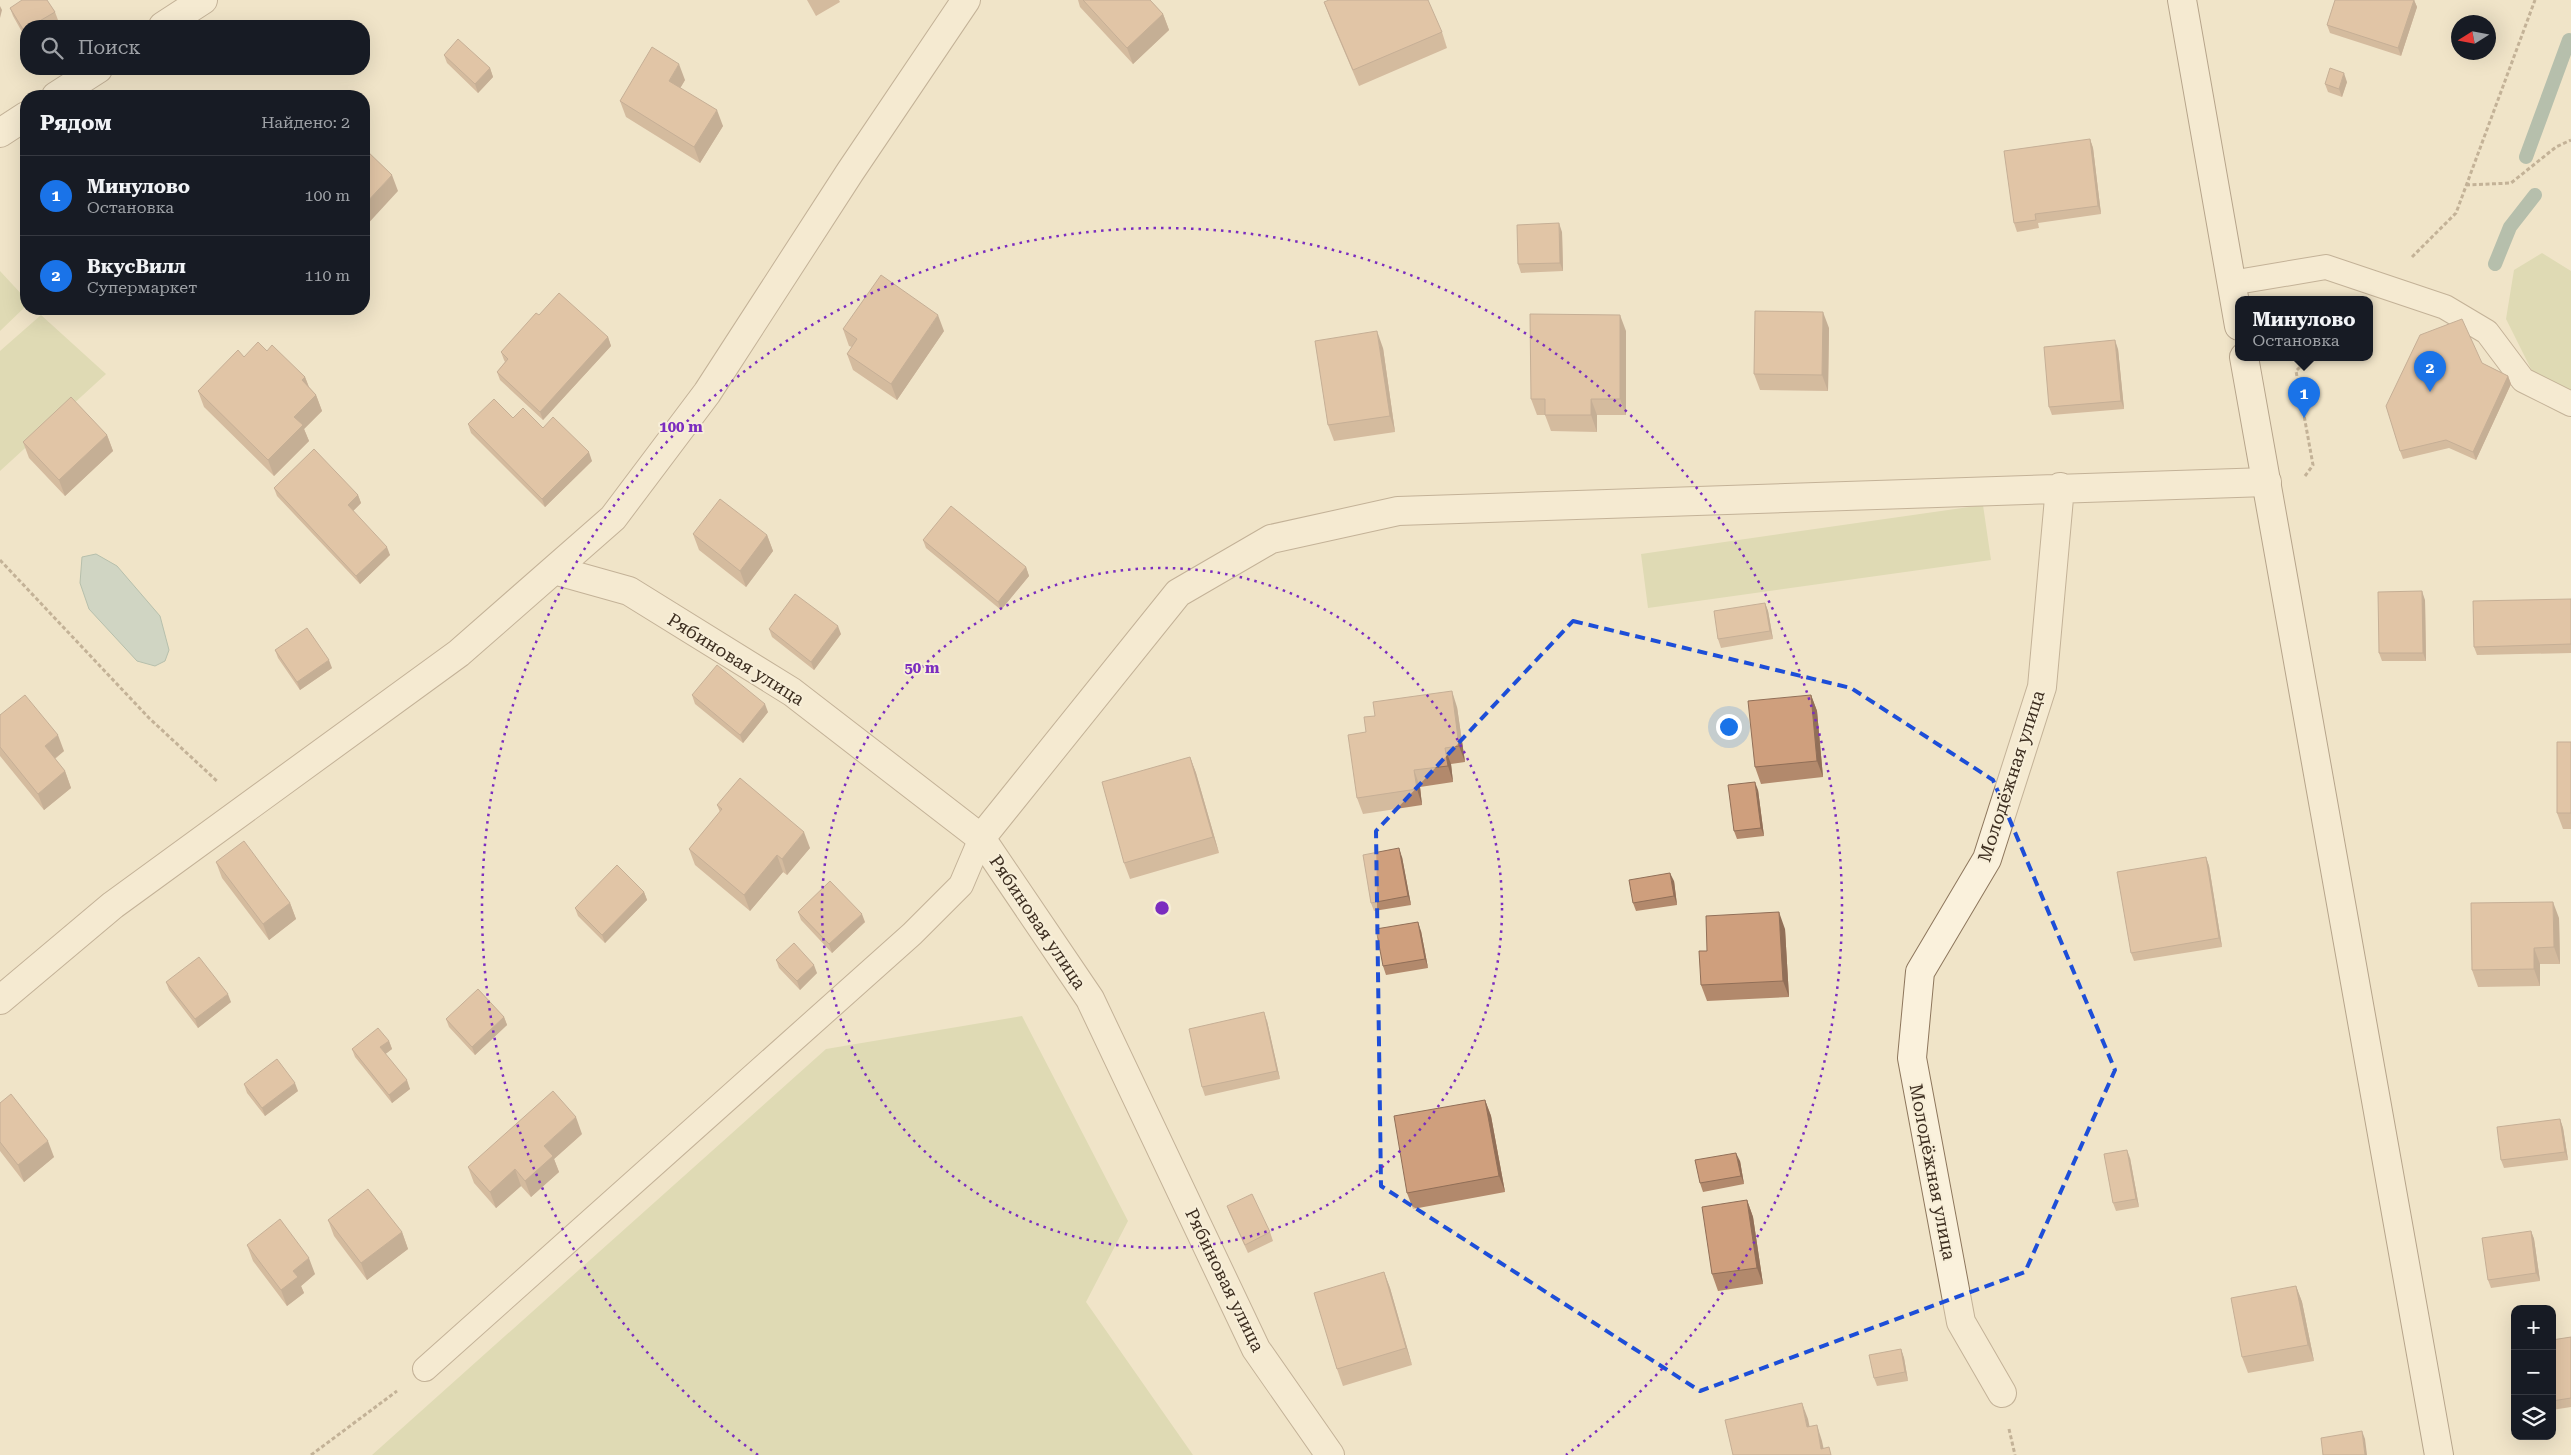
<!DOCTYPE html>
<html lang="ru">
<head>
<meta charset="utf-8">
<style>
	body { margin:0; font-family:"Roboto Serif",serif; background:#242831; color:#f1f3f6 }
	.controls { position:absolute; right:15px; bottom:15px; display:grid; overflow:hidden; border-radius:10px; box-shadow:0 5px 20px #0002 }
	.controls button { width:45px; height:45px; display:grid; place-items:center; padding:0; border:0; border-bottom:1px solid #363941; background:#171b24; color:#f1f3f6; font:25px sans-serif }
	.compass { position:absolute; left:2451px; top:15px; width:45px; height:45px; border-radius:50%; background:#171b24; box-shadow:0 5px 20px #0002; rotate:259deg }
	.you { position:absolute; left:1728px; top:726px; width:18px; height:18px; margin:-12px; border:4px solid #fff; border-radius:50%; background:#1a73e8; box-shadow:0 0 0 8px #1a73e833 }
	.badge { display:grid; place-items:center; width:32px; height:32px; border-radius:50%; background:#1a73e8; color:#fff; font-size:16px; font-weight:700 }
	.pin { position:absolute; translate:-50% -41px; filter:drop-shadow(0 1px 2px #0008) }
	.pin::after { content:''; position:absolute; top:26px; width:18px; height:15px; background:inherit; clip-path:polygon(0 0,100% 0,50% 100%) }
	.popup { position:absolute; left:2235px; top:296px; width:138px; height:65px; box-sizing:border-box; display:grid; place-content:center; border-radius:10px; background:#171b24; filter:drop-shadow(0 1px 4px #0005); font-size:16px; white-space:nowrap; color:#9ea1a6 }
	.popup b { font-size:19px; color:#f1f3f6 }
	.popup::after { content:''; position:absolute; left:50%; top:100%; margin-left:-10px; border:10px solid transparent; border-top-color:#171b24 }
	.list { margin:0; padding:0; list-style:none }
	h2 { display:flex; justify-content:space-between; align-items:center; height:65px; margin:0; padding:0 20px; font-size:21px }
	h2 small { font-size:16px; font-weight:400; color:#9ea1a6 }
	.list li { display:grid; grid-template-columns:32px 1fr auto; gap:15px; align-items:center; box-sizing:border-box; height:80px; padding:0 20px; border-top:1px solid #363941 }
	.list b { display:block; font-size:19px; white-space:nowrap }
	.list p { margin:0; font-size:16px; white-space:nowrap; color:#9ea1a6 }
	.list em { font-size:16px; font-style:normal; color:#9ea1a6 }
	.icon { flex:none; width:28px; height:28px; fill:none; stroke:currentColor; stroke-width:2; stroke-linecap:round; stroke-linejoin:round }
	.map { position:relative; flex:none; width:2571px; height:1455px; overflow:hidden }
	.search { position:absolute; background:#171b24; box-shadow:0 5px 20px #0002; left:20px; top:20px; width:350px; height:55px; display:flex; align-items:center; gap:12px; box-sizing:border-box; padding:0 18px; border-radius:20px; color:#9ea1a6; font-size:19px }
	.panel { position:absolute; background:#171b24; box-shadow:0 5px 20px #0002; left:20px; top:90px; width:350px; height:225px; border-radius:20px }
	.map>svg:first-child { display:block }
</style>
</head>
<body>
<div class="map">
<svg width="2571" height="1455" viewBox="0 0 2571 1455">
	<rect width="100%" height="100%" fill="#f0e4c8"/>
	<path fill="#c9cf9b" d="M2542,253l29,18v126l-37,-22 -28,-56 8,-49z
		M0,271l26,28v7l-26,25z
		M41,315l65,59 -106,97v-120z
		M1983,505l8,55 -343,48 -7,-54z
		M1022,1016l106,205 -42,81 107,153h-821l454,-406z"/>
	<path fill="#a9c4bc" stroke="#6f938a" d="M96,554l21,12 43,50 9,34 -4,11 -10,5 -18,-5 -48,-52 -9,-26 2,-26z"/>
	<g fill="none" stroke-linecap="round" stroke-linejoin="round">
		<path stroke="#6f938a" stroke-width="14" d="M2526,157l43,-117
			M2495,264l15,-37 25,-32"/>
		<g stroke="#8d765c" stroke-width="26">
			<path id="lane" d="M2231,283l95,-16 119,40 42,25 36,48 48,24
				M425,1369l487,-435 49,-49 20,-47"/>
		</g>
		<g stroke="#8d765c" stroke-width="30">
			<path id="street" d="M163,26l40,-26
				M56,96l42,-27
				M0,133l26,-17
				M554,570l75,21 163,101 189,146 109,161 166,350 74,106
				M981,838l197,-245 93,-54 127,-28 869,-29
				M0,1000l113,-95 346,-252 154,-135 94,-125 143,-221 116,-172
				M2002,1393l-41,-71 -49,-264 8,-86 67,-113 55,-172 18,-200"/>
		</g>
		<g stroke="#6f573f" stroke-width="30">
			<path id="secondary" d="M2182,0l57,326
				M2244,357l195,1098"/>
		</g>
		<path stroke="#8d765c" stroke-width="3" stroke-dasharray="4 2.5" stroke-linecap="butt" d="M2466,185l45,-2 45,-36 15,-7
			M2412,257l44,-44 79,-213
			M2305,476l8,-11 -17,-94 14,-14
			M0,560l149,158 69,64
			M2009,1429l6,26
			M311,1455l86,-64"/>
		<use href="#lane" stroke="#faf1dc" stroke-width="24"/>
		<use href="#street" stroke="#faf1dc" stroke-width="28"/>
		<use href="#secondary" stroke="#faf1dc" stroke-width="28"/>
	</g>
	<path fill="#b2896c" d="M807,0h32l1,2 -24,14z
		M1078,0h72l13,14 6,16 -36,34 -53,-57z
		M2335,0h79l3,7 -16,49 -71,-23 -3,-8z
		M1324,2l118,30 5,16 -88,38 -29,-68z
		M10,8l45,4 3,8 -10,6h-22v13l-13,-23z
		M444,55l46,13 3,9 -15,16 -31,-30z
		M685,80l-5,8 43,38 -23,37 -74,-46 -6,-16z
		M2347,82l-5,15 -14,-5 -3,-8z
		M2090,139l3,9 8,66 -63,9 1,5 -22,4 -3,-9z
		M1562,232l1,39 -42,2 -3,-9z
		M539,315l69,22 3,9 -68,74 -43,-40 -3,-8 8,-10 -1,-2 -3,-8z
		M1829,328l-1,63 -68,-1 -6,-16z
		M843,329l101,2 -47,69 -44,-30 -6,-16 5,-7 -3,-1z
		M1626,331v84h-29v17l-46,-1 -6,-16h-8l-6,-16z
		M1383,348l12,84 -61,9 -6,-16z
		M2118,349l6,60 -72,6 -3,-8z
		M267,351l38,26 4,10 7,8 6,16 -18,18 5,12 -35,35 -70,-69 -6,-16 46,-34z
		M2482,363l26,13 3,8 -35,76 -27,-12 -46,11 -3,-8z
		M513,418l30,10 49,33 -47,46 -74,-74 -3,-9z
		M107,435l6,16 -48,45 -36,-38 -6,-16z
		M274,488l84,7 3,8 -8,8 37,44 -30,29 -83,-88z
		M693,534l74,1 6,16 -27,36 -47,-37z
		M923,540l103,27 3,9 -28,34 -75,-62z
		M2571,599v54l-94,2 -3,-8z
		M2425,600l1,61h-44l-3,-8z
		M1765,603l3,8 5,28 -52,9 -3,-9z
		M769,629l72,5 -27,36 -42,-33z
		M275,650l57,18 -32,22 -22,-32z
		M692,695l76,17 -25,31 -48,-39z
		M1811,695l6,16 6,66 -62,7 -6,-17z
		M1457,707l8,55 -14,2 2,18 -33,5 2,18 -59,9 -6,-16 9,-66z
		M0,715l64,36 -9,8 10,12 6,17 -27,22 -44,-54z
		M2571,742v87h-8l-6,-16z
		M1190,757l6,16 23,80 -89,26 -6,-16z
		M1758,790l6,46 -27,3 -3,-8z
		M717,805l93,43 -23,27 -4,-3 -33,39 -55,-46 -6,-16 31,-37z
		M1402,857l9,48 -37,6 -3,-8z
		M2206,857l3,9 13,81 -88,14 -3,-8z
		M216,862l74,41 6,16 -27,21 -47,-62z
		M1674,881l3,24 -41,6 -3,-8z
		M644,892l3,8 -42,43 -27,-27 -3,-8z
		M798,912l67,10 -33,31 -31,-33z
		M2559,918l1,46h-20v22l-62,1 -6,-17z
		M1785,929l4,68 -82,4 -6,-16 6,-34z
		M1421,931l7,37 -42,7 -3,-9z
		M776,960l41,13 -17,17 -21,-22z
		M166,982l65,20 -33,26 -29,-38z
		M504,1017l3,8 -32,30 -26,-28 -3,-8z
		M1267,1021l13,58 -75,17 -3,-9z
		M389,1041l3,8 -7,5 25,35 -18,14 -37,-46 -3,-8z
		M244,1084l54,7 -33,25 -18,-23z
		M1485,1100l6,16 14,76 -92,17 -6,-16z
		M0,1103l54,54 -30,25 -24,-31z
		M2560,1119l3,9 5,32 -64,8 -3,-8z
		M582,1134l-28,25 5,13 -28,25 -10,-11 -25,22 -22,-25 -6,-16z
		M2130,1158l9,49 -23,4 -3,-8z
		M1740,1161l4,23 -41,8 -3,-9z
		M1747,1200l6,17 10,67 -45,7 -6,-17z
		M1227,1206l43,26 3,9 -25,12 -18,-39z
		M328,1220l74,12 6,17 -41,31 -33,-44z
		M2531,1231l3,8 6,42 -49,7 -3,-8z
		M247,1245l68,29 -14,12 3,7 -17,13 -34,-45z
		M1384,1272l6,16 22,77 -69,21 -6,-17z
		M2296,1286l6,16 12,59 -66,12 -6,-16z
		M2571,1337v70l-19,3v-70z
		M1901,1349l3,9 4,23 -31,5 -3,-8z"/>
	<path fill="#916f58" d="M2414,0l3,7 -16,49 -3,-8z
		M0,6l2,4 -2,8z
		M1163,14l6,16 -36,34 -6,-16z
		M679,64l6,16 -10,17 -6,-16z
		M490,68l3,9 -15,16 -3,-9z
		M2344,73l3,9 -5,15 -3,-8z
		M717,110l6,16 -23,37 -6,-16z
		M2090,139l3,9 8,66 -3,-8z
		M392,175l6,16 -34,37v-23z
		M1559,223l3,9 1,39 -3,-8z
		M1823,312l6,16 -1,63 -6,-16z
		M938,315l6,16 -47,69 -6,-16z
		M1620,315l6,16v84l-6,-16z
		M1377,331l6,17 12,84 -5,-16z
		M608,337l3,9 -68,74 -3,-8z
		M2115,340l3,9 6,60 -3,-8z
		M2508,376l3,8 -35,76 -3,-8z
		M305,377l6,16 -9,-13z
		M316,395l6,16 -18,18 5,12 -35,35 -6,-16 26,-43z
		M1591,399l6,16v17l-6,-17z
		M107,435l6,16 -48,45 -6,-16z
		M589,452l3,9 -47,46 -3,-8z
		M358,495l3,8 -10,10 -3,-8z
		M767,535l6,16 -27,36 -6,-16z
		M387,547l3,8 -30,29 -4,-8z
		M1026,567l3,9 -28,34 -3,-8z
		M2422,591l3,9 1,61 -3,-8z
		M1765,603l3,8 5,28 -3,-8z
		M838,626l3,8 -27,36 -3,-8z
		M329,660l3,8 -32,22 -3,-8z
		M1452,691l5,16 8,55 -6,-16z
		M1811,695l6,16 6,66 -6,-16z
		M765,704l3,8 -25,31 -3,-8z
		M58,735l6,16 -14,11 -5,-16z
		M1445,748l6,16 2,18 -5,-16z
		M1190,757l6,16 23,80 -6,-16z
		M1414,770l6,17 2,18 -5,-16z
		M65,771l6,17 -27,22 -6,-16z
		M1755,782l3,8 6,46 -3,-8z
		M804,832l6,16 -23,27 -5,-16z
		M1399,848l3,9 9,48 -3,-9z
		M777,855l6,17 -33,39 -6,-16z
		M2206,857l3,9 13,81 -3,-9z
		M1670,873l4,8 3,24 -3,-9z
		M644,892l3,8 -42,43 -3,-8z
		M2553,902l6,16 1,46 -6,-17z
		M290,903l6,16 -27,21 -6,-16z
		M1779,912l6,17 4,68 -6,-16z
		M862,914l3,8 -33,31 -3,-9z
		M1418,922l3,9 7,37 -3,-9z
		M2534,948l6,16v22l-6,-17z
		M814,965l3,8 -17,17 -3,-9z
		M228,994l3,8 -33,26 -3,-9z
		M1264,1012l3,9 13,58 -3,-8z
		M504,1017l3,8 -32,30 -3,-8z
		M389,1041l3,8 -9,7 -3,-9z
		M407,1080l3,9 -18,14 -3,-8z
		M295,1083l3,8 -33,25 -3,-8z
		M1485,1100l6,16 14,76 -6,-16z
		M576,1117l6,17 -28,25 5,13 -28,25 -6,-16 19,-35z
		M2560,1119l3,9 5,32 -3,-8z
		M48,1141l6,16 -30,25 -6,-17z
		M2127,1150l3,8 9,49 -3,-8z
		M1736,1153l4,8 4,23 -3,-8z
		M515,1169l6,17 -25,22 -6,-16z
		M1747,1200l6,17 10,67 -6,-16z
		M2531,1231l3,8 6,42 -4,-8z
		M402,1232l6,17 -41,31 -6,-17z
		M309,1258l6,16 -14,12 3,7 -17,13 -6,-16 12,-19z
		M1384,1272l6,16 22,77 -6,-17z
		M2296,1286l6,16 12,59 -6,-16z
		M1901,1349l3,9 4,23 -3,-9z
		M1802,1403l6,16 5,24 -6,-16z
		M1817,1425l5,16 3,14 -4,-6z
		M2362,1431l3,8 2,16h-2z"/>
	<path fill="#cf9f7d" stroke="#916f58" d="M22,0h25l8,12 -24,14h-5v3l-2,2 -14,-23z
		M1083,0h67l13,14 -36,34z
		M1329,0h99l14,32 -89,38 -29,-68z
		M2335,0h79l-16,48 -71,-23z
		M458,39l32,29 -15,16 -31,-29z
		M652,47l27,17 -10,17 48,29 -23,37 -74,-46z
		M2330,68l14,5 -5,16 -14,-5z
		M2090,139l8,67 -63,8 1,6 -22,3 -10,-72z
		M364,148l28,27 -28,30z
		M1559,223l1,40 -42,1 -1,-39z
		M881,275l57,40 -47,69 -44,-30 10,-15 -14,-10z
		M559,293l49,44 -68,75 -43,-40 11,-13 -7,-7 35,-39 3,2z
		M1755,311l68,1 -1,63 -68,-1z
		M1530,314l90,1v84h-29v16h-46v-16h-14z
		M2462,319l20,44 26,13 -35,76 -27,-12 -46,11 -14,-45 34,-71z
		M1377,331l13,85 -62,9 -13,-84z
		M2115,340l6,61 -72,6 -5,-60z
		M258,342l9,9 5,-6 33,32 -3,3 14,15 -22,22 9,8 -35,35 -70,-69 40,-41 6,7z
		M71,397l36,38 -48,45 -36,-38z
		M494,399l19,19 10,-10 20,20 10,-11 36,35 -47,47 -74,-75z
		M314,449l44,46 -10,10 39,42 -31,29 -82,-88z
		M720,499l47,36 -27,36 -47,-37z
		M951,506l75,61 -28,35 -75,-62z
		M2422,591l1,62h-44l-1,-61z
		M795,594l43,32 -27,36 -42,-33z
		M2571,599v45l-97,3 -1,-46z
		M1765,603l5,28 -52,8 -4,-28z
		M307,628l22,32 -32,22 -22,-32z
		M717,665l48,39 -25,31 -48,-40z
		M1452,691l7,55 -14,2 3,18 -34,4 3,19 -60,9 -9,-63 18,-3 -2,-15 11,-1 -2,-14z
		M25,695l33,40 -13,11 20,25 -27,23 -38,-47v-32z
		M1811,695l6,66 -62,6 -7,-66z
		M2557,742h14v71h-14z
		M1190,757l23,80 -89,26 -22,-81z
		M740,778l64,54 -22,27 -5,-4 -33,40 -55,-46 33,-40 -5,-4z
		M1755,782l6,46 -27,3 -6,-46z
		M244,841l46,62 -27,21 -47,-62z
		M1399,848l9,48 -37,7 -8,-48z
		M2206,857l13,81 -88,15 -14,-81z
		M617,865l27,27 -42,43 -27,-27z
		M1670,873l4,23 -41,7 -4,-23z
		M830,881l32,33 -33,30 -31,-32z
		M2553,902l1,45 -20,1v21l-62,1 -1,-67z
		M1779,912l4,69 -82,4 -2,-34h8l-1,-35z
		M1418,922l7,37 -42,7 -7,-37z
		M794,943l20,22 -17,16 -21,-21z
		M199,957l29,37 -33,25 -29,-37z
		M478,989l26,28 -32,30 -26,-28z
		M1264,1012l13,59 -75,16 -13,-58z
		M378,1028l11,13 -9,6 27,33 -18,15 -37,-46z
		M277,1059l18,24 -33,25 -18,-24z
		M553,1091l23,26 -32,29 9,10 -28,25 -10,-12 -25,23 -22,-25z
		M11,1094l37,47 -30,24 -18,-23v-39z
		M1485,1100l14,76 -92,17 -13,-77z
		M2560,1119l5,33 -64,8 -4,-33z
		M2127,1150l9,49 -23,4 -9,-49z
		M1736,1153l5,23 -41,7 -5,-23z
		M368,1189l34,43 -41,31 -33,-43z
		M1252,1194l18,38 -25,13 -18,-39z
		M1747,1200l10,68 -45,6 -10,-67z
		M280,1219l29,39 -16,13 5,6 -17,13 -34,-45z
		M2531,1231l5,42 -48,7 -6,-42z
		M1384,1272l22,76 -69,21 -23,-76z
		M2296,1286l12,59 -66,12 -11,-59z
		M2571,1337v61l-19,3v-61z
		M1901,1349l4,23 -31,6 -5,-23z
		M1802,1403l5,24 10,-2 4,24 8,-2 2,8h-98l-8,-35z
		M2362,1431l3,24h-42l-2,-17z"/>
	<path d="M0 0H2571V1455H0ZM1573,621l278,67 142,92 122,290 -90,202 -325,119 -319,-205 -5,-355z" fill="#f0e4c8" fill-opacity=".55" fill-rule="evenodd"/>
	<path fill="none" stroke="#1d4ed8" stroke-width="4" stroke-dasharray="10 6" stroke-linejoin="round" d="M1573,621l278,67 142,92 122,290 -90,202 -325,119 -319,-205 -5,-355z"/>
	<g fill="none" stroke="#7b2cbf" stroke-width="2.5" stroke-dasharray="2.5 5">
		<circle cx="1162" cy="908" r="340"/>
		<path d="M758 1455A680 680 0 1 1 1566 1455"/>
	</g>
	<g text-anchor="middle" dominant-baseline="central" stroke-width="4" stroke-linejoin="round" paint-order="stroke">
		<g font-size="18" fill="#3d2e20" stroke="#f7eed8">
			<text transform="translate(736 659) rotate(32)">Рябиновая улица</text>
			<text transform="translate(2011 776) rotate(-72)">Молодёжная улица</text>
			<text transform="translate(1038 922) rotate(56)">Рябиновая улица</text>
			<text transform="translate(1933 1172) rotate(79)">Молодёжная улица</text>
			<text transform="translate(1225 1280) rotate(64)">Рябиновая улица</text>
		</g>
	</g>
	<circle cx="1162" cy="908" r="8" fill="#7b2cbf" stroke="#f7eed8" stroke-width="2.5"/>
	<g font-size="15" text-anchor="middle" font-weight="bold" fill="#7b2cbf" stroke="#f7eed8" stroke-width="4" stroke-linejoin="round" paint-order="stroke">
		<text x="681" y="432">100 m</text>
		<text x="922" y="673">50 m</text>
	</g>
</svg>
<div class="controls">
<button>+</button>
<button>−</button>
<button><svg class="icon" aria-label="layers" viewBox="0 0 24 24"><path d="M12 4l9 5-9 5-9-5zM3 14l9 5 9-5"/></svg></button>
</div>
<svg class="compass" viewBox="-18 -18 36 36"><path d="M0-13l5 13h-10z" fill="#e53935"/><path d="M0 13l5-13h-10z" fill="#9ea1a6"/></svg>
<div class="you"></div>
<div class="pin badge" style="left:2304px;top:418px">1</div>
<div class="popup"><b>Минулово</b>Остановка</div>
<div class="pin badge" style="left:2430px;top:392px">2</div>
<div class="search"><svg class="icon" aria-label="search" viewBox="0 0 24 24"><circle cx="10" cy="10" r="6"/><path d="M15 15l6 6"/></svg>Поиск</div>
<section class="panel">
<h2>Рядом<small>Найдено: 2</small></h2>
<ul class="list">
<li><span class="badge">1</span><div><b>Минулово</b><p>Остановка</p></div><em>100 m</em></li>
<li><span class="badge">2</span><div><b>ВкусВилл</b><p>Супермаркет</p></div><em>110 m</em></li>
</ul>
</section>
</div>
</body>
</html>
